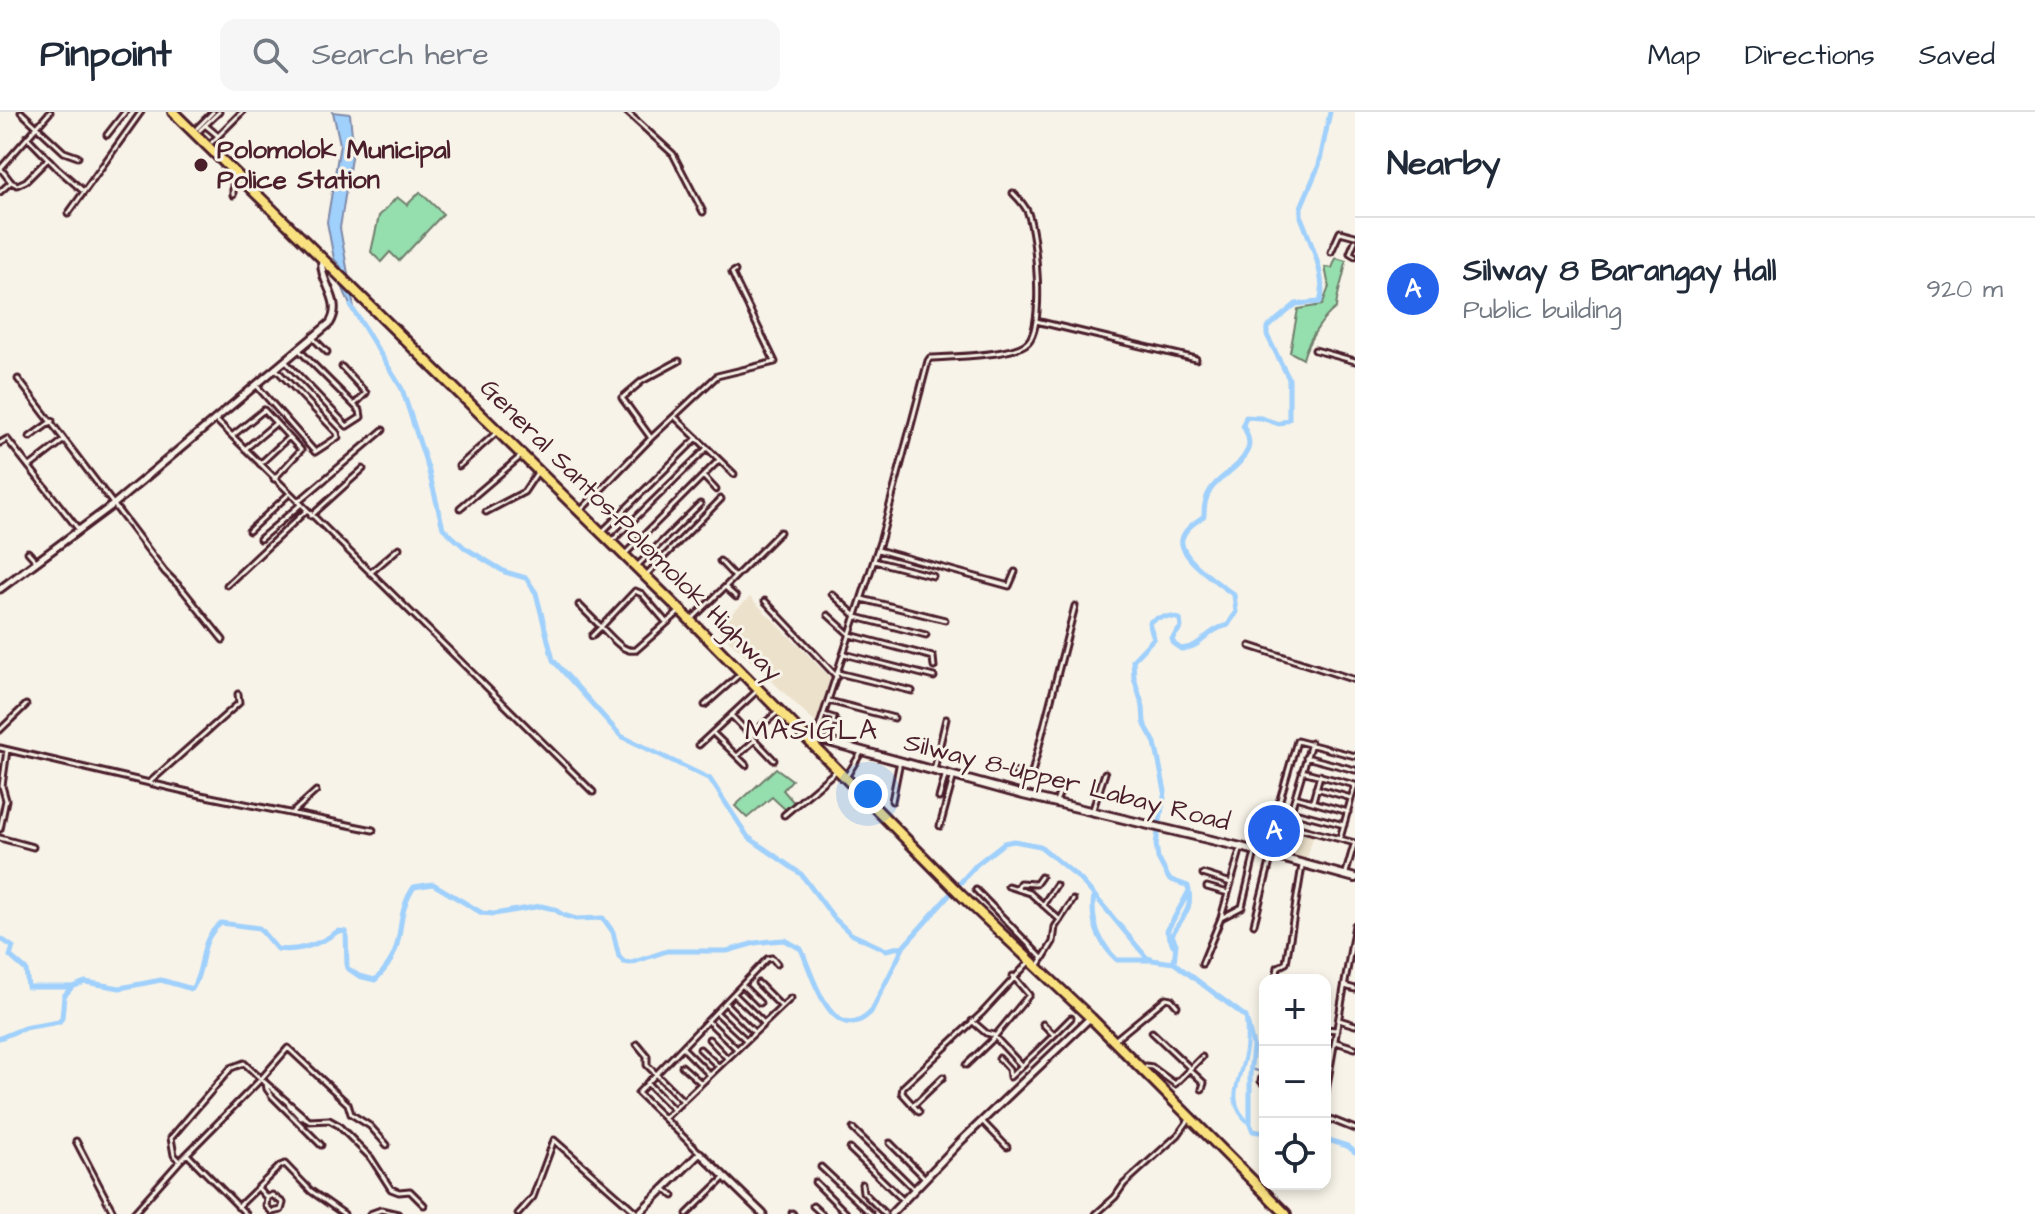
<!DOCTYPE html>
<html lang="en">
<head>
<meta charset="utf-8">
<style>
	body { margin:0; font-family:"Architects Daughter",sans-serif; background:#f6f6f7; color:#1f2937 }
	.controls { position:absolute; right:24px; bottom:24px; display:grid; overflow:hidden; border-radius:16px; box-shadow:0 4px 12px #0003 }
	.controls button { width:72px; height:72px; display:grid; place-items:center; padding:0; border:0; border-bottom:2px solid #e0e1e3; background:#fff; color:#1f2937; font:40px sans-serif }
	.you { position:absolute; left:868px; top:682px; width:28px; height:28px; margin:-20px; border:6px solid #fff; border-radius:50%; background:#1a73e8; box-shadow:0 0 0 12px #1a73e833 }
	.badge { display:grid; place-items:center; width:52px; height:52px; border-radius:50%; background:#2563eb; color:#fff; font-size:26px; font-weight:700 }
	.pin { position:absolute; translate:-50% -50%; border:4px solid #fff; box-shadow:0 2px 8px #0006 }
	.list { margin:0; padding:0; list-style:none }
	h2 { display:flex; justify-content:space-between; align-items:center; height:104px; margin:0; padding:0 32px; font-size:34px }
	h2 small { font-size:26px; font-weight:400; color:#747a83 }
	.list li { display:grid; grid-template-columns:52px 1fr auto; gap:24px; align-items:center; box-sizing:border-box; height:144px; padding:0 32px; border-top:2px solid #e0e1e3 }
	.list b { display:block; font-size:30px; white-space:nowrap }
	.list p { margin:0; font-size:26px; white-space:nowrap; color:#747a83 }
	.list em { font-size:26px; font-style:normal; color:#747a83 }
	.icon { flex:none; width:44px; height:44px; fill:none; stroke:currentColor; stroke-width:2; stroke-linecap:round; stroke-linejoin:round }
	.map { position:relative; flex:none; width:1355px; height:1102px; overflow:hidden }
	header { display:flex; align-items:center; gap:48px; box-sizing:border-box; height:112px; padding:0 40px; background:#fff; border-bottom:2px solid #e0e1e3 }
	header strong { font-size:38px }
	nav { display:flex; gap:44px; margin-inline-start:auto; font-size:28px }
	.search { width:560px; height:72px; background:#f6f6f7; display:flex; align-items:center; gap:20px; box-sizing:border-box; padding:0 28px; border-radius:16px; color:#747a83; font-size:30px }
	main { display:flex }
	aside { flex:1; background:#fff }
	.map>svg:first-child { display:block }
</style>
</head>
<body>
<header>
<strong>Pinpoint</strong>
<div class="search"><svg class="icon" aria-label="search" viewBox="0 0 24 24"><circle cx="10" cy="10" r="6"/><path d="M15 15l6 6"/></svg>Search here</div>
<nav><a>Map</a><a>Directions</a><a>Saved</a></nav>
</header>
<main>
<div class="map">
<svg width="1355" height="1102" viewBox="0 0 1355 1102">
	<rect width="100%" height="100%" fill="#f7f3e8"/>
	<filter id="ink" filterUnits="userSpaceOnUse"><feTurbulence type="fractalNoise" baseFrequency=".0125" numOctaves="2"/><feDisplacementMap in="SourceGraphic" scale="16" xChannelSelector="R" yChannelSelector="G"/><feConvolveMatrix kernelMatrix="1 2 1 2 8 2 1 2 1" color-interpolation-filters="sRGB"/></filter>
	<g filter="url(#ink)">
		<path fill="#ece1cb" d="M750,485l84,84 -16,44 -102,-97z
			M1269,710l45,12 -8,27 -44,-13z"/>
		<path fill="#95deae" stroke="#707e6c" stroke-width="2" d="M420,80l23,22 -44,47 -9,-9 -9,10 -10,-10 8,-36 18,-19 10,8z
			M1336,146l10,3c-2,17 -9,31 -10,47 -14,10 -29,34 -33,51l-13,-7 8,-43 24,-4 7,-18 -4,-20 7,1z
			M776,656l16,12 -9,10 13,15 -8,7 -16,-15 -25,21 -12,-12z"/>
		<path fill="#a0d0fc" stroke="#7e89a8" stroke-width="2" d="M333,0l17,2 3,31 -13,83 14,80 -2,2 -10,-24 -1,-19 -7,-8 -7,-37 13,-78z"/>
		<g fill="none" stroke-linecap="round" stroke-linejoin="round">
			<path stroke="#7e89a8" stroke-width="2" d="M1250,957l8,2
				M1325,1003l30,11"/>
			<path stroke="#a0d0fc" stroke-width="4" d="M1246,905c1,13 2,25 -1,38 -6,29 -21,46 5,69"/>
			<path stroke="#a0d0fc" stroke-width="5" d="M351,194l51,83 26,79 15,60 22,20 40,24 21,6 10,15 17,67 68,76 89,43 38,58 53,37 33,44 17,16 35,16 18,-4
				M1095,784l52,62 4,1
				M0,826l13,9 -3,9 16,14 2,17h43
				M1173,833l-6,-14 22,-40
				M1174,851l2,-19 -4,-9c10,-19 22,-25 16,-49l-19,-7 -11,-21 -2,-14 9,-53 -10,-48 -11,-20 -1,-16 -9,-29 -1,-18 21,-22 -5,-15c7,-8 22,-7 31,-4l1,8 -9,12 2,5 7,5c23,-2 23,-18 47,-24l8,-13 -2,-17c-14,-11 -56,-37 -52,-56 3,-11 14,-17 22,-23 -1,-40 32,-38 44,-67 3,-8 -2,-17 -5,-24l3,-8 15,1 18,6 10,-5v-40l-22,-44v-7l29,-24 24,-2c8,-22 -11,-64 -19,-85v-10l18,-42 11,-53
				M0,926l24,-10 35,-6 3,-4 2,-22 8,-9 13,-5 35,6 41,-8 31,9c15,-24 5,-47 29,-66l38,5 18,21c21,3 44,-5 61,-18l8,1 1,36 12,8 16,4c36,-34 16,-59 39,-93l19,-3 49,29 12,1 47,-8 13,3 9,6 13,4 27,-1 10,14 6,25 5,5 7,1 36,-12h60l28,-8 16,-2 14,-1 16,9c11,24 31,102 70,63l33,-66 73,-82 27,-21 10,-2 26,5 40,33 14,16c-4,26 4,47 23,65h35l22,3 72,54 7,29 -3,29v49l3,7 12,2
				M1325,1027l22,7 8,6"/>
			<g stroke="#4a1f2b" stroke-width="9">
				<path id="minor" d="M21,0l43,40 14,5
					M627,0l46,42 30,58
					M205,13l12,10
					M197,16l16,-16
					M200,18l19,-18
					M107,23l18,-23
					M27,25l30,31 25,22
					M212,30l30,-30
					M0,57l50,-57
					M11,70l6,3 9,-4 22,-22
					M0,80l11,-10 -10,-13
					M233,83v-10l6,-7
					M68,102l73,-102
					M1355,129l-5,12 5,3
					M1331,140l9,-20 15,4
					M1036,209l160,38
					M312,225l15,15
					M1315,238l40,11
					M286,250l61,64 14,-9 -1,-6 -62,-62
					M342,255l24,26 -12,12
					M18,267l147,193 18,18 40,50
					M256,273l59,67 23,-15 -1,-4 -62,-65
					M676,306l58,56
					M215,307l378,373
					M232,324l32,-26 37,40 -27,29
					M30,325l22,-16
					M651,326l66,-62 58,-14 -39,-80 -4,-9 3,-2
					M0,331l7,-4 72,91
					M245,337l31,-26
					M260,352l29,-27
					M459,354l37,-33
					M29,355l35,-27
					M703,364l13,14
					M298,390l85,-72
					M460,396l60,-51
					M581,398l70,-72 -29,-40 20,-17 37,-20
					M486,400l38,-20 12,-18
					M311,404l52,-47
					M249,419l40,-37
					M603,419l94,-93
					M260,427l40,-34
					M613,428l94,-92
					M878,438l131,36 6,-14
					M28,440l9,10
					M626,441l93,-93
					M720,449l15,16 -10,10 11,10
					M874,449l59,15
					M638,453l62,-61
					M370,461l29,-25
					M647,462l74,-75
					M735,465l45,-45
					M227,473l79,-74
					M832,482l24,22
					M862,487l83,21
					M765,489l72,76
					M579,493l22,22 -9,9
					M828,503l22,20
					M856,505l70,18
					M692,507l33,-32
					M666,510l-24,-28 -7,-3 -34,36c10,9 21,26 35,23l42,-37
					M850,523l83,22 1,10
					M1250,534l105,34
					M844,542l90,23
					M838,561l74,18
					M829,589l65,17
					M705,593l34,-30
					M731,603l43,45
					M824,603l10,3 -1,5 5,1
					M0,618l26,-25
					M713,621l33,32
					M752,622l27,-23
					M815,628l66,-201 47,-178 2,-3c20,-1 85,-2 98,-16 17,-18 8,-106 0,-129 -3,-8 -9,-14 -15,-20
					M699,633l59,-55
					M0,636l201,47 172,35
					M737,644l18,-16
					M1306,645l49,13
					M934,658l12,-51
					M1302,659l53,14
					M1015,660l44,14 2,4 -6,13
					M848,662l14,-23
					M1031,665l44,-171
					M150,670l89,-79 -1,-9
					M1316,676l35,10
					M1295,685l53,15
					M939,686l7,-25
					M892,689l8,-40
					M1313,689l7,-26
					M1291,699l53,14
					M1092,700l13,-39
					M292,701l24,-22
					M784,703l52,-44
					M1274,708l23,-79 58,15
					M1287,712l24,-81
					M940,714l14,-51
					M0,717l6,-29 -4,-14 5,-36
					M0,726l33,9
					M1340,726l15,-53
					M1259,740l10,-32 86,23
					M1203,762l28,9
					M1345,764l9,-31
					M1008,774l22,7 30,27
					M1207,775l21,6
					M1017,776l3,-5 16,1 5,-7
					M976,778l67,69
					M1043,793l13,-20
					M1221,806l21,-11 13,-55
					M1254,812l17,-66
					M1202,852l19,-46 20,-71
					M1039,853l14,-23 2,-15 18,-27
					M1276,868l2,-13 8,-4 16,-97
					M758,871l23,23
					M743,874l17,17
					M1345,874l10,3
					M735,883l29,28
					M726,892l28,28
					M717,901l29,27
					M1339,908l16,5
					M972,909l14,12 8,2
					M709,910l28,27
					M1325,917l12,1
					M1152,920l38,36
					M1054,923l17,-17
					M994,924l27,29
					M709,927l18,19
					M1116,927l50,-41 5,1 6,7
					M1336,930l19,6
					M637,932l10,12v9l9,9
					M683,936l27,27
					M700,937l18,17
					M999,946l10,11 1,8 44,-42 -11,-11
					M966,953l25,-24 38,-46 -16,-19
					M682,954l18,16
					M1146,954l6,1 23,17 27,-27
					M1265,955l-4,14 4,4
					M1190,958l14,13 -2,6
					M656,962l26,26
					M266,971l1,6 5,7 49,49
					M647,971l26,26
					M1325,985l30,-172
					M289,993l12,13
					M913,994l30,-29
					M919,1000l-17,-19 1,-6 79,-74 47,-51
					M1325,1005l30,12
					M665,1006l126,-120
					M982,1009l25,26
					M853,1017l62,61
					M76,1029l38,73
					M890,1031l35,35
					M850,1037l54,52
					M700,1041l-62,-60 129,-134 5,-1 5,6
					M187,1042l59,60
					M180,1049l-6,-6 -3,-17 60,-70 13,-5 17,16 27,-31 60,56 3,10 19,12 17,19
					M821,1055l50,47
					M815,1070l32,32
					M862,1072l1,8 22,22
					M258,1076l9,10 -1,8 6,6 9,-2 2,-7 -11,-8 -5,3
					M664,1076l9,8
					M813,1094l9,8
					M238,1095l42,-41 5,-2 26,27 33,23
					M792,1101l1,1
					M133,1102l47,-53 81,-82 48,42 20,-1 9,5 33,33 20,31 8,3 11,-1 14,14
					M370,1102l11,-4 17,4
					M518,1102l15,-17 21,-57 84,74
					M687,1102l38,-37
					M1096,1102l19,-17 9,-13 54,-49 10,-14"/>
			</g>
			<g stroke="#4a1f2b" stroke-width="11">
				<path id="tertiary" d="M0,477l114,-85 216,-181c14,-23 -11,-40 -8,-63
					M638,1102l62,-61 63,61
					M891,1102l70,-73 129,-123"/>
			</g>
			<g stroke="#4a1f2b" stroke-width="12">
				<path id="secondary" d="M812,630l10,-2 201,55 218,52 114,31"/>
			</g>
			<g stroke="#4a1f2b" stroke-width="14">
				<path id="trunk" d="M173,0l508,499 280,284 130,123 195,196"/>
			</g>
			<use href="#minor" stroke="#f7f3e8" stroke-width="3"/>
			<use href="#tertiary" stroke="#f7f3e8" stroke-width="5"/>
			<use href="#secondary" stroke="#f7f3e8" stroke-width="6"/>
			<use href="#trunk" stroke="#fae180" stroke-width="8"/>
		</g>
	</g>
	<circle fill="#4a1f2b" stroke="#f7f3e8" stroke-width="3" cx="201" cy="53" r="8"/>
	<g text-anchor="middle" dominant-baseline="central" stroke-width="6" stroke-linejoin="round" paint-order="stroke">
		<g font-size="26" font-weight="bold" fill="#4a1f2b" stroke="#f7f3e8" text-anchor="start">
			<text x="217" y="38">Polomolok Municipal<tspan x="217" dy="30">Police Station</tspan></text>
		</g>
		<g font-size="26" fill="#4a1f2b" stroke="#f7f3e8">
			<text transform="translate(631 418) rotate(45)">General Santos-Polomolok Highway</text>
			<text transform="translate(1067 670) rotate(14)">Silway 8-Upper Labay Road</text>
		</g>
		<g font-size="28" letter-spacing="2" fill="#4a1f2b" stroke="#f7f3e8">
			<text x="812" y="618">MASIGLA</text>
		</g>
	</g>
</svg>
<div class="controls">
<button>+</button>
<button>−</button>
<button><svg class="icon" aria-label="locate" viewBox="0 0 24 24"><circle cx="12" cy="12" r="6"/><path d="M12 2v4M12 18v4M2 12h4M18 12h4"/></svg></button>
</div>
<div class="you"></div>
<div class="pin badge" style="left:1274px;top:719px">A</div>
</div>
<aside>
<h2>Nearby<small></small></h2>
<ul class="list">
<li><span class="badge">A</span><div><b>Silway 8 Barangay Hall</b><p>Public building</p></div><em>920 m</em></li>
</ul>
</aside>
</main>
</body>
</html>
